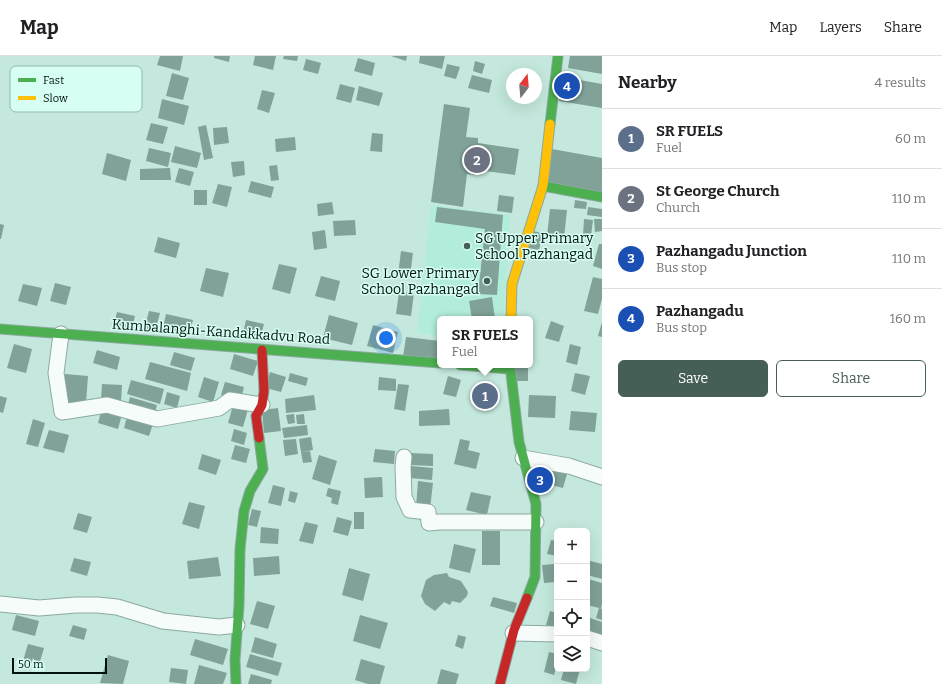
<!DOCTYPE html>
<html lang="en">
<head>
<meta charset="utf-8">
<style>
	body { margin:0; font-family:Bitter,serif; background:#f2f2f2; color:#202124 }
	.controls { position:absolute; right:12px; bottom:12px; display:grid; overflow:hidden; border-radius:6px; box-shadow:0 4px 16px #0002 }
	.controls button { width:36px; height:36px; display:grid; place-items:center; padding:0; border:0; border-bottom:1px solid #e0e0e0; background:#fff; color:#202124; font:20px sans-serif }
	.compass { position:absolute; left:506px; top:12px; width:36px; height:36px; border-radius:50%; background:#fff; box-shadow:0 4px 16px #0002; rotate:16deg }
	.scale { position:absolute; left:12px; bottom:10px; width:95px; box-sizing:border-box; padding-left:4px; border:2px solid #00130e; border-top:0; font-size:11px; line-height:14px; white-space:nowrap; color:#00130e; -webkit-text-stroke:3px #d7fef2; paint-order:stroke }
	.you { position:absolute; left:386px; top:282px; width:14px; height:14px; margin:-10px; border:3px solid #fff; border-radius:50%; background:#1a73e8; box-shadow:0 0 0 6px #1a73e833 }
	.badge { display:grid; place-items:center; width:26px; height:26px; border-radius:50%; background:#455e56; color:#fff; font-size:13px; font-weight:700 }
	.pin { position:absolute; translate:-50% -50%; border:2px solid #fff; box-shadow:0 1px 4px #0006 }
	.popup { position:absolute; left:437px; top:260px; width:96px; height:52px; box-sizing:border-box; display:grid; place-content:center; border-radius:6px; background:#fff; filter:drop-shadow(0 1px 3px #0005); font-size:13px; white-space:nowrap; color:#757577 }
	.popup b { font-size:15px; color:#202124 }
	.popup::after { content:''; position:absolute; left:50%; top:100%; margin-left:-8px; border:8px solid transparent; border-top-color:#fff }
	.list { margin:0; padding:0; list-style:none }
	h2 { display:flex; justify-content:space-between; align-items:center; height:52px; margin:0; padding:0 16px; font-size:17px }
	h2 small { font-size:13px; font-weight:400; color:#757577 }
	.list li { display:grid; grid-template-columns:26px 1fr auto; gap:12px; align-items:center; box-sizing:border-box; height:60px; padding:0 16px; border-top:1px solid #e0e0e0 }
	.list b { display:block; font-size:15px; white-space:nowrap }
	.list p { margin:0; font-size:13px; white-space:nowrap; color:#757577 }
	.list em { font-size:13px; font-style:normal; color:#757577 }
	.actions { display:flex; gap:8px; padding:12px 16px }
	.actions a { flex:1; padding:9px 0; border:1px solid #455e56; border-radius:6px; text-align:center; font-size:14px; color:#455e56 }
	.actions .main { background:#455e56; color:#fff }
	.icon { flex:none; width:22px; height:22px; fill:none; stroke:currentColor; stroke-width:2; stroke-linecap:round; stroke-linejoin:round }
	.map { position:relative; flex:none; width:602px; height:628px; overflow:hidden }
	header { display:flex; align-items:center; gap:24px; box-sizing:border-box; height:56px; padding:0 20px; background:#fff; border-bottom:1px solid #e0e0e0 }
	header strong { font-size:19px }
	nav { display:flex; gap:22px; margin-inline-start:auto; font-size:14px }
	main { display:flex }
	aside { flex:1; background:#fff }
	.map>svg:first-child { display:block }
</style>
</head>
<body>
<header>
<strong>Map</strong>
<nav><a>Map</a><a>Layers</a><a>Share</a></nav>
</header>
<main>
<div class="map">
<svg width="602" height="628" viewBox="0 0 602 628">
	<rect width="100%" height="100%" fill="#c4e8dd"/>
	<path fill="#b2eddc" d="M431,149l79,10 -7,104h-63v17l-23,-3z"/>
	<path fill="#80a299" d="M160,0h23l-3,15 -23,-6z
		M214,0h16l-1,6 -15,-4z
		M255,0h21l-3,14 -20,-5z
		M284,0h14l-1,5 -14,-2z
		M391,0h16l-1,5z
		M420,0h25l-3,13 -23,-6z
		M570,0h32v18l-34,-6z
		M358,2l17,5 -3,13 -18,-5z
		M306,3l15,4 -3,11 -15,-4z
		M475,5l10,3 -3,10 -9,-3z
		M447,8l13,3 -4,12 -12,-3z
		M172,17l17,5 -6,22 -17,-4z
		M472,19l20,5 -3,13 -21,-5z
		M563,21l39,7v24l-43,-7z
		M340,28l15,4 -4,15 -15,-4z
		M359,30l24,7 -4,13 -23,-6z
		M262,34l13,3 -6,20 -12,-4z
		M162,43l27,7 -5,19 -26,-7z
		M444,48l26,4 -4,29 12,1v5l41,6 -4,26 -38,-5 -1,5 -9,-1 -4,33 -32,-5z
		M151,67l17,4 -5,17 -17,-4z
		M206,69l7,33 -9,2 -6,-33z
		M227,71l2,16 -15,2 -1,-17z
		M372,77l11,1 -1,18 -12,-1z
		M295,81l1,13 -20,2 -1,-13z
		M175,90l26,7 -4,15 -26,-6z
		M149,92l22,5 -3,14 -22,-6z
		M552,93l50,9v35l-56,-10z
		M107,97l24,7 -5,21 -24,-7z
		M244,105l1,14 -12,2 -2,-15z
		M277,109l2,15 -8,1 -2,-15z
		M170,112l1,12h-31v-11z
		M179,112l15,4 -4,14 -15,-4z
		M251,125l23,6 -3,11 -23,-6z
		M218,128l14,3 -5,20 -15,-4z
		M194,134h13v15h-13z
		M499,139l15,2 -2,16 -15,-2z
		M575,144l12,2 -1,7 -12,-1z
		M332,146l2,12 -16,2 -1,-12z
		M437,151l66,8 -6,80 -19,-1 7,-65 -50,-7z
		M588,151l14,2v8l-15,-2z
		M550,153l17,1 -3,28 -17,-2z
		M584,163l9,1 -2,16 -8,-1z
		M594,163h8v12l-7,1z
		M355,164l1,15 -22,1 -1,-15z
		M0,168l4,1 -3,14h-1z
		M325,174l2,18 -13,2 -2,-18z
		M533,175l10,2 -4,17 -11,-2z
		M158,181l22,6 -4,15 -22,-6z
		M599,188h3v25l-9,-3z
		M401,195l12,2 -3,23 -12,-1z
		M279,208l18,4 -7,26 -18,-5z
		M206,212l23,5 -6,24 -23,-6z
		M321,220l19,5 -5,20 -20,-5z
		M593,221l9,2v20l-4,15 -14,-3z
		M55,227l16,4 -5,18 -16,-4z
		M23,228l19,4 -5,18 -19,-5z
		M399,236l15,1 -3,23 -15,-2z
		M492,241l3,22h-23l-3,-18z
		M149,255l11,2 -5,19 -11,-2z
		M117,256l18,4 -3,12 -18,-4z
		M166,258l27,6 -4,15 -26,-7z
		M329,259l29,8 -6,22 -29,-7z
		M246,264l18,4 -4,15 -17,-5z
		M551,265l13,5 -5,16 -14,-4z
		M602,266v15l-4,-1z
		M373,269l25,7 -5,21 -26,-7z
		M406,281l34,4 -2,20 -35,-4z
		M14,288l18,5 -6,24 -19,-5z
		M570,288l11,3 -4,18 -11,-3z
		M97,294l23,7 -3,13 -24,-7z
		M174,296l21,6 -4,13 -21,-6z
		M234,298l24,7 -5,15 -23,-7z
		M150,306l41,11 -4,18 -42,-12z
		M516,309h12v16h-12z
		M270,316l16,5 -5,15 -15,-4z
		M290,317l18,5 -2,8 -18,-5z
		M575,317l15,3 -5,19 -14,-4z
		M65,318l23,2 -2,27 -22,-1z
		M448,320l13,4 -5,17 -13,-3z
		M204,321l15,5 -6,20 -15,-5z
		M379,321l17,2v12l-18,-1z
		M131,324l33,9 -4,15 -33,-10z
		M225,326l19,5 -3,13 -20,-5z
		M102,328l20,1 -1,16 -20,-1z
		M398,328l11,1 -4,26 -11,-2z
		M167,336l13,4 -3,12 -13,-4z
		M314,339l2,15 -30,3 -1,-14z
		M529,339l27,1 -1,22 -27,-1z
		M0,340l7,2 -4,15 -3,-1z
		M130,341l27,8 -3,11 -27,-8z
		M234,346l15,4 -6,21 -15,-4z
		M102,352l20,6 -4,15 -20,-6z
		M278,352l3,23 -17,2 -2,-23z
		M449,353l1,16 -31,1v-15z
		M571,355l26,2 -2,19 -26,-2z
		M128,357l26,8 -5,15 -25,-8z
		M294,358l1,9 -7,1 -2,-9z
		M304,358l1,10h-8l-1,-9z
		M33,363l12,4 -7,24 -12,-3z
		M307,369l1,10 -24,3 -2,-10z
		M234,373l13,4 -3,12 -13,-4z
		M49,374l20,5 -5,18 -21,-5z
		M311,381l2,13 -12,2 -2,-13z
		M296,383l2,15 -13,2 -2,-16z
		M460,383l10,2 -2,9 12,3 -4,16 -22,-5z
		M235,389l15,4 -4,14 -15,-4z
		M375,393l20,2 -1,13 -21,-2z
		M310,395l2,11 -9,1 -2,-11z
		M410,397l23,1v12l-23,-1z
		M202,398l19,6 -5,15 -18,-6z
		M319,399l18,6 -7,24 -18,-6z
		M411,410l22,2 -1,12 -22,-2z
		M538,411l29,7 -4,14 -28,-7z
		M382,421l1,20 -18,1 -1,-20z
		M418,425l15,2 -3,26 -14,-2z
		M273,429l12,3 -4,18 -13,-3z
		M328,432l13,3 -3,14 -7,-2 1,-5 -6,-2z
		M290,435l8,2 -3,10 -7,-2z
		M471,436l20,4 -4,19 -21,-5z
		M189,446l16,4 -6,23 -17,-5z
		M252,453l9,2 -4,16 -9,-2z
		M354,456h10v17h-10z
		M78,457l14,4 -5,16 -14,-4z
		M337,461l15,4 -4,15 -15,-4z
		M305,466l13,3 -5,19 -14,-3z
		M261,471l18,2 -1,15 -18,-1z
		M482,475h18v34h-18z
		M551,484l6,1v15l-10,-2z
		M454,488l22,5 -6,24 -21,-5z
		M279,500l1,18 -26,2 -1,-18z
		M218,501l3,19 -32,3 -2,-18z
		M74,502l17,4 -4,14 -17,-5z
		M587,504l15,4v15l-15,-4z
		M555,508l1,18 -12,1 -2,-18z
		M349,512l21,6 -7,27 -21,-6z
		M447,517l2,4 12,4 7,11 -1,4 -7,7 -8,-2 -2,4 -6,-3 -9,9 -10,-7 -4,-8 5,-16 8,-5z
		M588,523l14,4v21l-1,5h1v11l-6,-2 3,-10 -12,-3z
		M493,541l24,6 -3,10 -24,-7z
		M257,545l18,5 -7,23 -18,-5z
		M550,555l7,2v15l-11,-3z
		M16,559l23,6 -4,15 -23,-6z
		M360,559l28,8 -8,26 -27,-8z
		M590,562l12,4v16l-15,-4z
		M73,569l14,4 -3,11 -15,-4z
		M458,579l8,2 -3,12 -8,-3z
		M255,581l22,7 -4,14 -22,-6z
		M195,583l33,10 -5,16 -33,-10z
		M28,588l16,4 -5,17 -16,-4z
		M549,596l8,2v9l-3,12 -10,-3z
		M250,598l32,9 -4,13 -32,-9z
		M108,599l21,6 -6,23 -23,-1z
		M361,603l24,7 -5,18h-12l-13,-4z
		M199,609l28,8 -4,11h-29z
		M171,612l17,2 -2,14 -17,-2z
		M441,613l18,5 -3,10h-19z
		M564,613h16l-4,15 -15,-4z
		M251,618l21,6 -1,4h-23z"/>
	<g fill="none" stroke-linecap="round" stroke-linejoin="round">
		<g stroke="#8ca9a0" stroke-width="17">
			<path id="street" d="M61,278l-5,39 6,39 45,-7 50,14 62,-11 11,-8 32,5
				M404,401l-1,10 1,30 6,13 18,2 1,11 10,-1h97
				M523,402l46,8 33,11
				M0,548l39,4 37,-3h22l19,2 46,14 56,6 18,-2
				M513,577l44,1
				M587,582l15,5"/>
		</g>
		<g stroke="#8ca9a0" stroke-width="11">
			<path id="fast" d="M550,68l8,-68
				M543,130l59,11
				M0,273l440,34
				M460,309l49,4
				M510,309l9,77 17,62 -1,73 -8,21
				M236,628l-1,-24 4,-55 1,-56 4,-38 6,-20 13,-22 -4,-31"/>
		</g>
		<g stroke="#8ca9a0" stroke-width="11">
			<path id="slow" d="M511,263l1,-35 31,-98 7,-62"/>
		</g>
		<g stroke="#8ca9a0" stroke-width="11">
			<path id="jam" d="M259,382l-3,-22 6,-11 2,-14 -2,-41
				M500,628l14,-54 13,-32"/>
		</g>
		<use href="#street" stroke="#f6fcfa" stroke-width="15"/>
		<use href="#fast" stroke="#4caf50" stroke-width="9"/>
		<use href="#slow" stroke="#ffc107" stroke-width="9"/>
		<use href="#jam" stroke="#c62828" stroke-width="9"/>
	</g>
	<g fill="#455e56" stroke="#d7fef2" stroke-width="1.5">
		<circle cx="467" cy="190" r="4"/>
		<circle cx="487" cy="225" r="4"/>
	</g>
	<g text-anchor="middle" dominant-baseline="central" stroke-width="3" stroke-linejoin="round" paint-order="stroke">
		<g font-size="14" fill="#00130e" stroke="#d7fef2" text-anchor="start">
			<text x="475" y="182">SG Upper Primary<tspan x="475" dy="16">School Pazhangad</tspan></text>
			<text x="479" y="217" text-anchor="end">SG Lower Primary<tspan x="479" dy="16">School Pazhangad</tspan></text>
		</g>
		<g font-size="14" fill="#00130e" stroke="#d7fef2">
			<text transform="translate(221 276) rotate(4)">Kumbalanghi-Kandakkadvu Road</text>
		</g>
	</g>
	<rect x="10" y="10" width="132" height="46" rx="6" fill="#d7fef2" stroke="#96b8ae" stroke-width="1"/>
	<rect x="18" y="22" width="18" height="4" fill="#4caf50"/>
	<rect x="18" y="40" width="18" height="4" fill="#ffc107"/>
	<g font-size="11" fill="#00130e">
		<text x="43" y="28">Fast</text>
		<text x="43" y="46">Slow</text>
	</g>
</svg>
<div class="controls">
<button>+</button>
<button>−</button>
<button><svg class="icon" aria-label="locate" viewBox="0 0 24 24"><circle cx="12" cy="12" r="6"/><path d="M12 2v4M12 18v4M2 12h4M18 12h4"/></svg></button>
<button><svg class="icon" aria-label="layers" viewBox="0 0 24 24"><path d="M12 4l9 5-9 5-9-5zM3 14l9 5 9-5"/></svg></button>
</div>
<svg class="compass" viewBox="-18 -18 36 36"><path d="M0-13l5 13h-10z" fill="#e53935"/><path d="M0 13l5-13h-10z" fill="#757577"/></svg>
<div class="scale">50 m</div>
<div class="you"></div>
<div class="pin badge" style="left:485px;top:340px;background:#5c6f8a">1</div>
<div class="popup"><b>SR FUELS</b>Fuel</div>
<div class="pin badge" style="left:477px;top:104px;background:#6b7280">2</div>
<div class="pin badge" style="left:540px;top:424px;background:#1a4fb4">3</div>
<div class="pin badge" style="left:567px;top:30px;background:#1a4fb4">4</div>
</div>
<aside>
<h2>Nearby<small>4 results</small></h2>
<ul class="list">
<li><span class="badge" style="background:#5c6f8a">1</span><div><b>SR FUELS</b><p>Fuel</p></div><em>60 m</em></li>
<li><span class="badge" style="background:#6b7280">2</span><div><b>St George Church</b><p>Church</p></div><em>110 m</em></li>
<li><span class="badge" style="background:#1a4fb4">3</span><div><b>Pazhangadu Junction</b><p>Bus stop</p></div><em>110 m</em></li>
<li><span class="badge" style="background:#1a4fb4">4</span><div><b>Pazhangadu</b><p>Bus stop</p></div><em>160 m</em></li>
</ul>
<div class="actions"><a class="main">Save</a><a>Share</a></div>
</aside>
</main>
</body>
</html>
